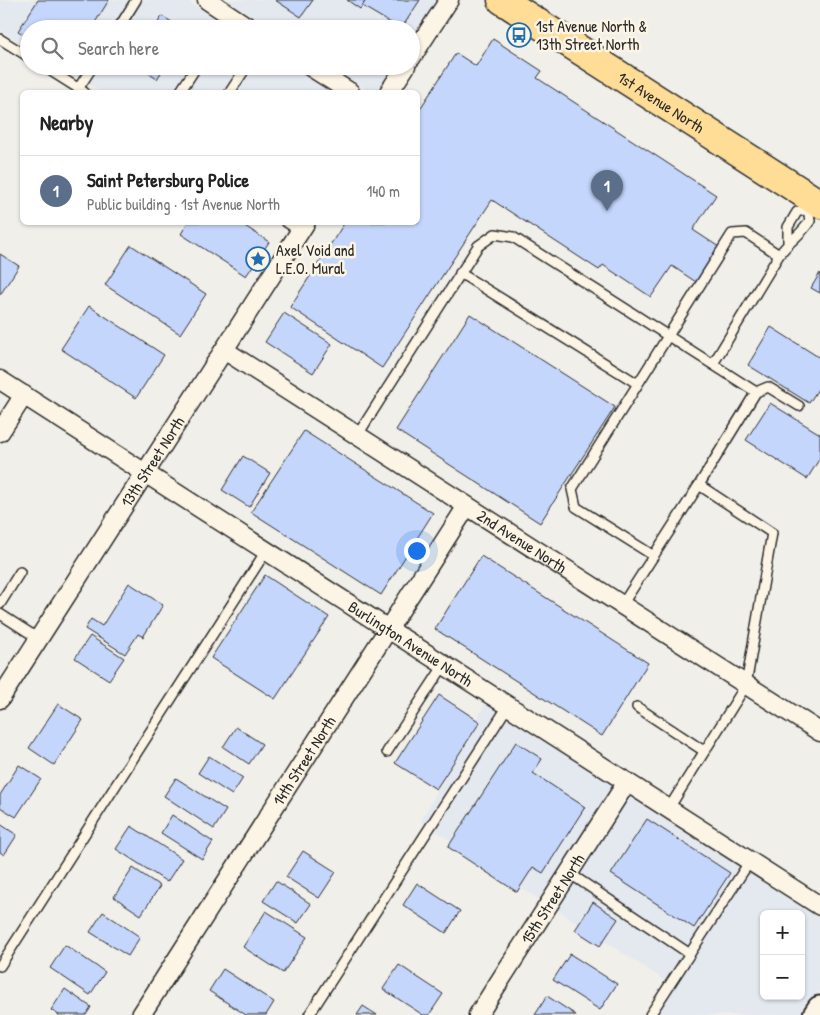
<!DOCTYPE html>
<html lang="en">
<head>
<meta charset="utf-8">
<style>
	body { margin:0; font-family:"Patrick Hand",sans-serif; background:#f6f6f6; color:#222 }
	.controls { position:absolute; right:15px; bottom:15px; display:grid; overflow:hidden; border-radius:8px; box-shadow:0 1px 4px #0004 }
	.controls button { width:45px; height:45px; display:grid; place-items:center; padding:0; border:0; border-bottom:1px solid #e0e0e0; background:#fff; color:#222; font:25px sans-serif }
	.you { position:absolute; left:416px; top:550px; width:18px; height:18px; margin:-12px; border:4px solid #fff; border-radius:50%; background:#1a73e8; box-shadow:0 0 0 8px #1a73e833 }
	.badge { display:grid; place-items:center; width:32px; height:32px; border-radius:50%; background:#d93025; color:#fff; font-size:16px; font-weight:700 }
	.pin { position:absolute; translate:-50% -41px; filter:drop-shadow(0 1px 2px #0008) }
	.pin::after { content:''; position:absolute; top:26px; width:18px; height:15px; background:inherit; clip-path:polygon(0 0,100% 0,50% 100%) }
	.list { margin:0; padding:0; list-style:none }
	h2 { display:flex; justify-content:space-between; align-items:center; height:65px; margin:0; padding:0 20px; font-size:21px }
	h2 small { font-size:16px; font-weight:400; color:#767676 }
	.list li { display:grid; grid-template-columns:32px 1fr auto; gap:15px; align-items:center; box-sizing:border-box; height:70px; padding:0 20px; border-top:1px solid #e0e0e0 }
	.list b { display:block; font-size:19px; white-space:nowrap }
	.list p { margin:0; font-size:16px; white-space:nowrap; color:#767676 }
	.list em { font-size:16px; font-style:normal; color:#767676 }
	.icon { flex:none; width:28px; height:28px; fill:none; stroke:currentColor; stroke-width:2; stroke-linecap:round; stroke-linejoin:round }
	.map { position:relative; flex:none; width:820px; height:1015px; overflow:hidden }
	.search { position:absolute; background:#fff; box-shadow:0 1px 4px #0004; left:20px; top:20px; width:400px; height:55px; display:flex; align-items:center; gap:12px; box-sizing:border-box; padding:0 18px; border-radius:28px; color:#767676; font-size:19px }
	.panel { position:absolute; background:#fff; box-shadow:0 1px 4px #0004; left:20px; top:90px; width:400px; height:135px; border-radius:8px }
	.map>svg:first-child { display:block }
</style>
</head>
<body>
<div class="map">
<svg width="820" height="1015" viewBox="0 0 820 1015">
	<rect width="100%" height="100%" fill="#f1efea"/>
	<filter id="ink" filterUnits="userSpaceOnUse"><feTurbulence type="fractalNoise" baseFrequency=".02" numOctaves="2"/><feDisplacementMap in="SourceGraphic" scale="10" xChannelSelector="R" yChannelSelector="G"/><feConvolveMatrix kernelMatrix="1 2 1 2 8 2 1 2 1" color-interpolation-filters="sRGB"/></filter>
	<g filter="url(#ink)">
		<path fill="#e4e8ef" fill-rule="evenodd" d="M0,0h186l45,29h-202v19l-29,-18z
			M227,0h210l-26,40v-11h-139z
			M59,66h230l41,26h-228z
			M330,66h64l-16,26h-8z
			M485,704l128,82 -73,114 -119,-79z
			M630,797l190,122v72l-16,24h-159l22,-33 -110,-72zM764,914h37v82h-37z"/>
		<path fill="#c4d6fc" stroke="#2b2b2b" d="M38,0h71l-18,29h-62v9l-11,-7z
			M275,0h38l-12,17z
			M347,0h19l-6,9z
			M366,0h54l-19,29 -39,-23z
			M162,16l21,13h-29z
			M493,39l49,32 -5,7 179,117 -23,35 26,17 -23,35 -24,-16 -21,31 -48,-32 -4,5 -107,-70 -110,168 -92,-61 55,-85h73v-110l38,-59 20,13z
			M137,66h28l-8,13z
			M188,222h51l30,20 -23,34 -65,-42z
			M131,245l75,49 -26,40 -75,-49z
			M0,254l19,12 -19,29z
			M820,273v20l-9,-5z
			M89,306l75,49 -28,43 -75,-49z
			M284,313l48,31 -19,29 -48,-31z
			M470,314l145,93 -75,116 -144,-93z
			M771,327l49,31v28l-11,17 -61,-38z
			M770,403l50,31v24l-13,21 -61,-39z
			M304,431l129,82 -52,82 -130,-83z
			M243,456l27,17 -21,34 -27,-17z
			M481,556l167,107 -46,73 -167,-107z
			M265,575l64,42 -54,82 -64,-41z
			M129,583l34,22 -20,32 -5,-3 -13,20 -40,-25 6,-10 11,7z
			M90,636l34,22 -15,22 -34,-22z
			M439,695l41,27 -44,67 -41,-26z
			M58,704l25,16 -29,45 -25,-17z
			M236,727l26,17 -13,20 -26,-17z
			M516,742l26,17 -9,14 52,34 -42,66 -10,-6 -16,25 -69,-45z
			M209,756l34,22 -11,17 -34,-22z
			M19,765l22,14 -25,38 -16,-10v-12z
			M176,778l50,32 -12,19 -50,-33z
			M172,815l41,27 -11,17 -41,-26z
			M647,819l83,54 -36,55 -83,-54z
			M0,824l17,11 -13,20 -4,-3z
			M131,826l51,33 -15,23 -51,-33z
			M303,851l33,21 -17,26 -33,-21z
			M133,868l27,18 -19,29 -27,-18z
			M276,881l35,23 -13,19 -35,-22z
			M417,883l43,28 -14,22 -43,-28z
			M593,902l25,17 -18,27 -25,-16z
			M266,911l41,26 -24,36 -40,-26z
			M103,912l37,25 -12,19 -38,-24z
			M65,945l40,27 -15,23 -40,-27z
			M570,954l47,30 -17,26 -47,-30z
			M399,965l44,29 -14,21h-6l-40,-26z
			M223,969l51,33 -8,13h-20l-37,-24z
			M65,989l26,18 -5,8h-27l-8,-5z
			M547,996l29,19h-41z
			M363,1006l14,9h-20z"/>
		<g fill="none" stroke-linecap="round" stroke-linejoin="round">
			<g stroke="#2b2b2b" stroke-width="12">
				<path id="lane" d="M118,29l18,-29
					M221,29l8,-15
					M0,39l29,18
					M43,66l41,26
					M78,89l15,-23
					M180,92l17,-26
					M230,92l17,-26
					M286,222l14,9
					M779,255c11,-15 21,-19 31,-34l-2,-12 -11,3 -9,15v15
					M460,273l178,111
					M357,436l121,-190 17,-12 18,3 243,155
					M699,485l57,-93 12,-5 31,19
					M654,556l-78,-49 -4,-18 160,-255 14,-1 33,22 -66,109
					M0,604l20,-32
					M622,605l77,-120 73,48 -26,152 -77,123
					M0,614l39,25
					M637,707l67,44
					M387,752l57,-87
					M569,873l121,81
					M0,966l266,-415
					M309,1015l199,-309
					M650,1015l100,-154"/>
			</g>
			<g stroke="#2b2b2b" stroke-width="21">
				<g id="street">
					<path d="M207,0l44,29"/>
					<path d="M411,58l38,-58"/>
					<path d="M309,66l41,26"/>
					<path d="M389,92l17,-26"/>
					<path id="s1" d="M224,350l596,382"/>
					<path id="s2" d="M0,380l820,526"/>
					<path d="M0,432l24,-37"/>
					<path id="s3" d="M0,699l306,-477"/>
					<path id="s4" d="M141,1015l326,-509"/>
					<path id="s5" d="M478,1015l149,-233"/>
				</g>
			</g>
			<g stroke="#2b2b2b" stroke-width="29">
				<path id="secondary" d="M816,1015l4,-6"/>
			</g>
			<g stroke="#2b2b2b" stroke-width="31">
				<g id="primary">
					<path id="s6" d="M502,0l318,204"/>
				</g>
			</g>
			<use href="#lane" stroke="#fcf5e5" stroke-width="9"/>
			<use href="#street" stroke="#fcf5e5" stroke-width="18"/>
			<use href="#secondary" stroke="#fcf5e5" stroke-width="25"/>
			<use href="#primary" stroke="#ffdd96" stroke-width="28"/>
		</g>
	</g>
	<defs>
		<g id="bus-ring" transform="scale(1.25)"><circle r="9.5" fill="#fcf5e5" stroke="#1f6fb2" stroke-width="1.5"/><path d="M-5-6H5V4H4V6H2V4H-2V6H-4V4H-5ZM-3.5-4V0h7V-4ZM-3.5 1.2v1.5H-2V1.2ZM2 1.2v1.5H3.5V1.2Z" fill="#1f6fb2"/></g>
		<g id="sight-ring" transform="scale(1.25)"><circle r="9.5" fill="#fcf5e5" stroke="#1f6fb2" stroke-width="1.5"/><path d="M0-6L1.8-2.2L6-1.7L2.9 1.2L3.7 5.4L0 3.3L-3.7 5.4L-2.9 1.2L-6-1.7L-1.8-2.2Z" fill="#1f6fb2"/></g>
	</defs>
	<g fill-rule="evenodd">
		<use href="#bus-ring" x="519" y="35"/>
		<use href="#sight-ring" x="258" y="259"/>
	</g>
	<g text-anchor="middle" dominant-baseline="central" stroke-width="5" stroke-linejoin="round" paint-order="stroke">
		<g font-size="16" fill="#2b2b2b" stroke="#fcf5e5" text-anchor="start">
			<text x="536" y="26">1st Avenue North &amp;<tspan x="536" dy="18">13th Street North</tspan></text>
			<text x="276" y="250">Axel Void and<tspan x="276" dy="18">L.E.O. Mural</tspan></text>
		</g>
		<g font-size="16" fill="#2b2b2b" stroke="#fcf5e5">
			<text stroke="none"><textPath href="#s6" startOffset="189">1st Avenue North</textPath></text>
			<text stroke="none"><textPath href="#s3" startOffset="282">13th Street North</textPath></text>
			<text stroke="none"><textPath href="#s1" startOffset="354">2nd Avenue North</textPath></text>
			<text stroke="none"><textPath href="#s2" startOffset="488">Burlington Avenue North</textPath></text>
			<text stroke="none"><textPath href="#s4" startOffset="302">14th Street North</textPath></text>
			<text stroke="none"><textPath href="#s5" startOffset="138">15th Street North</textPath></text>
		</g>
	</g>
</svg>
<div class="controls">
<button>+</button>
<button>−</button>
</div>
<div class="you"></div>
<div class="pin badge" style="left:607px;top:211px;background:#5c6f8a">1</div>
<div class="search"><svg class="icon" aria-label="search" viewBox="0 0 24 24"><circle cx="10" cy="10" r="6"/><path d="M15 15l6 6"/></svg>Search here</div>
<section class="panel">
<h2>Nearby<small></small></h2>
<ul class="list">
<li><span class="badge" style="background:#5c6f8a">1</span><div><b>Saint Petersburg Police</b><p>Public building · 1st Avenue North</p></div><em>140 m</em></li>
</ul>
</section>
</div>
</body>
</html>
